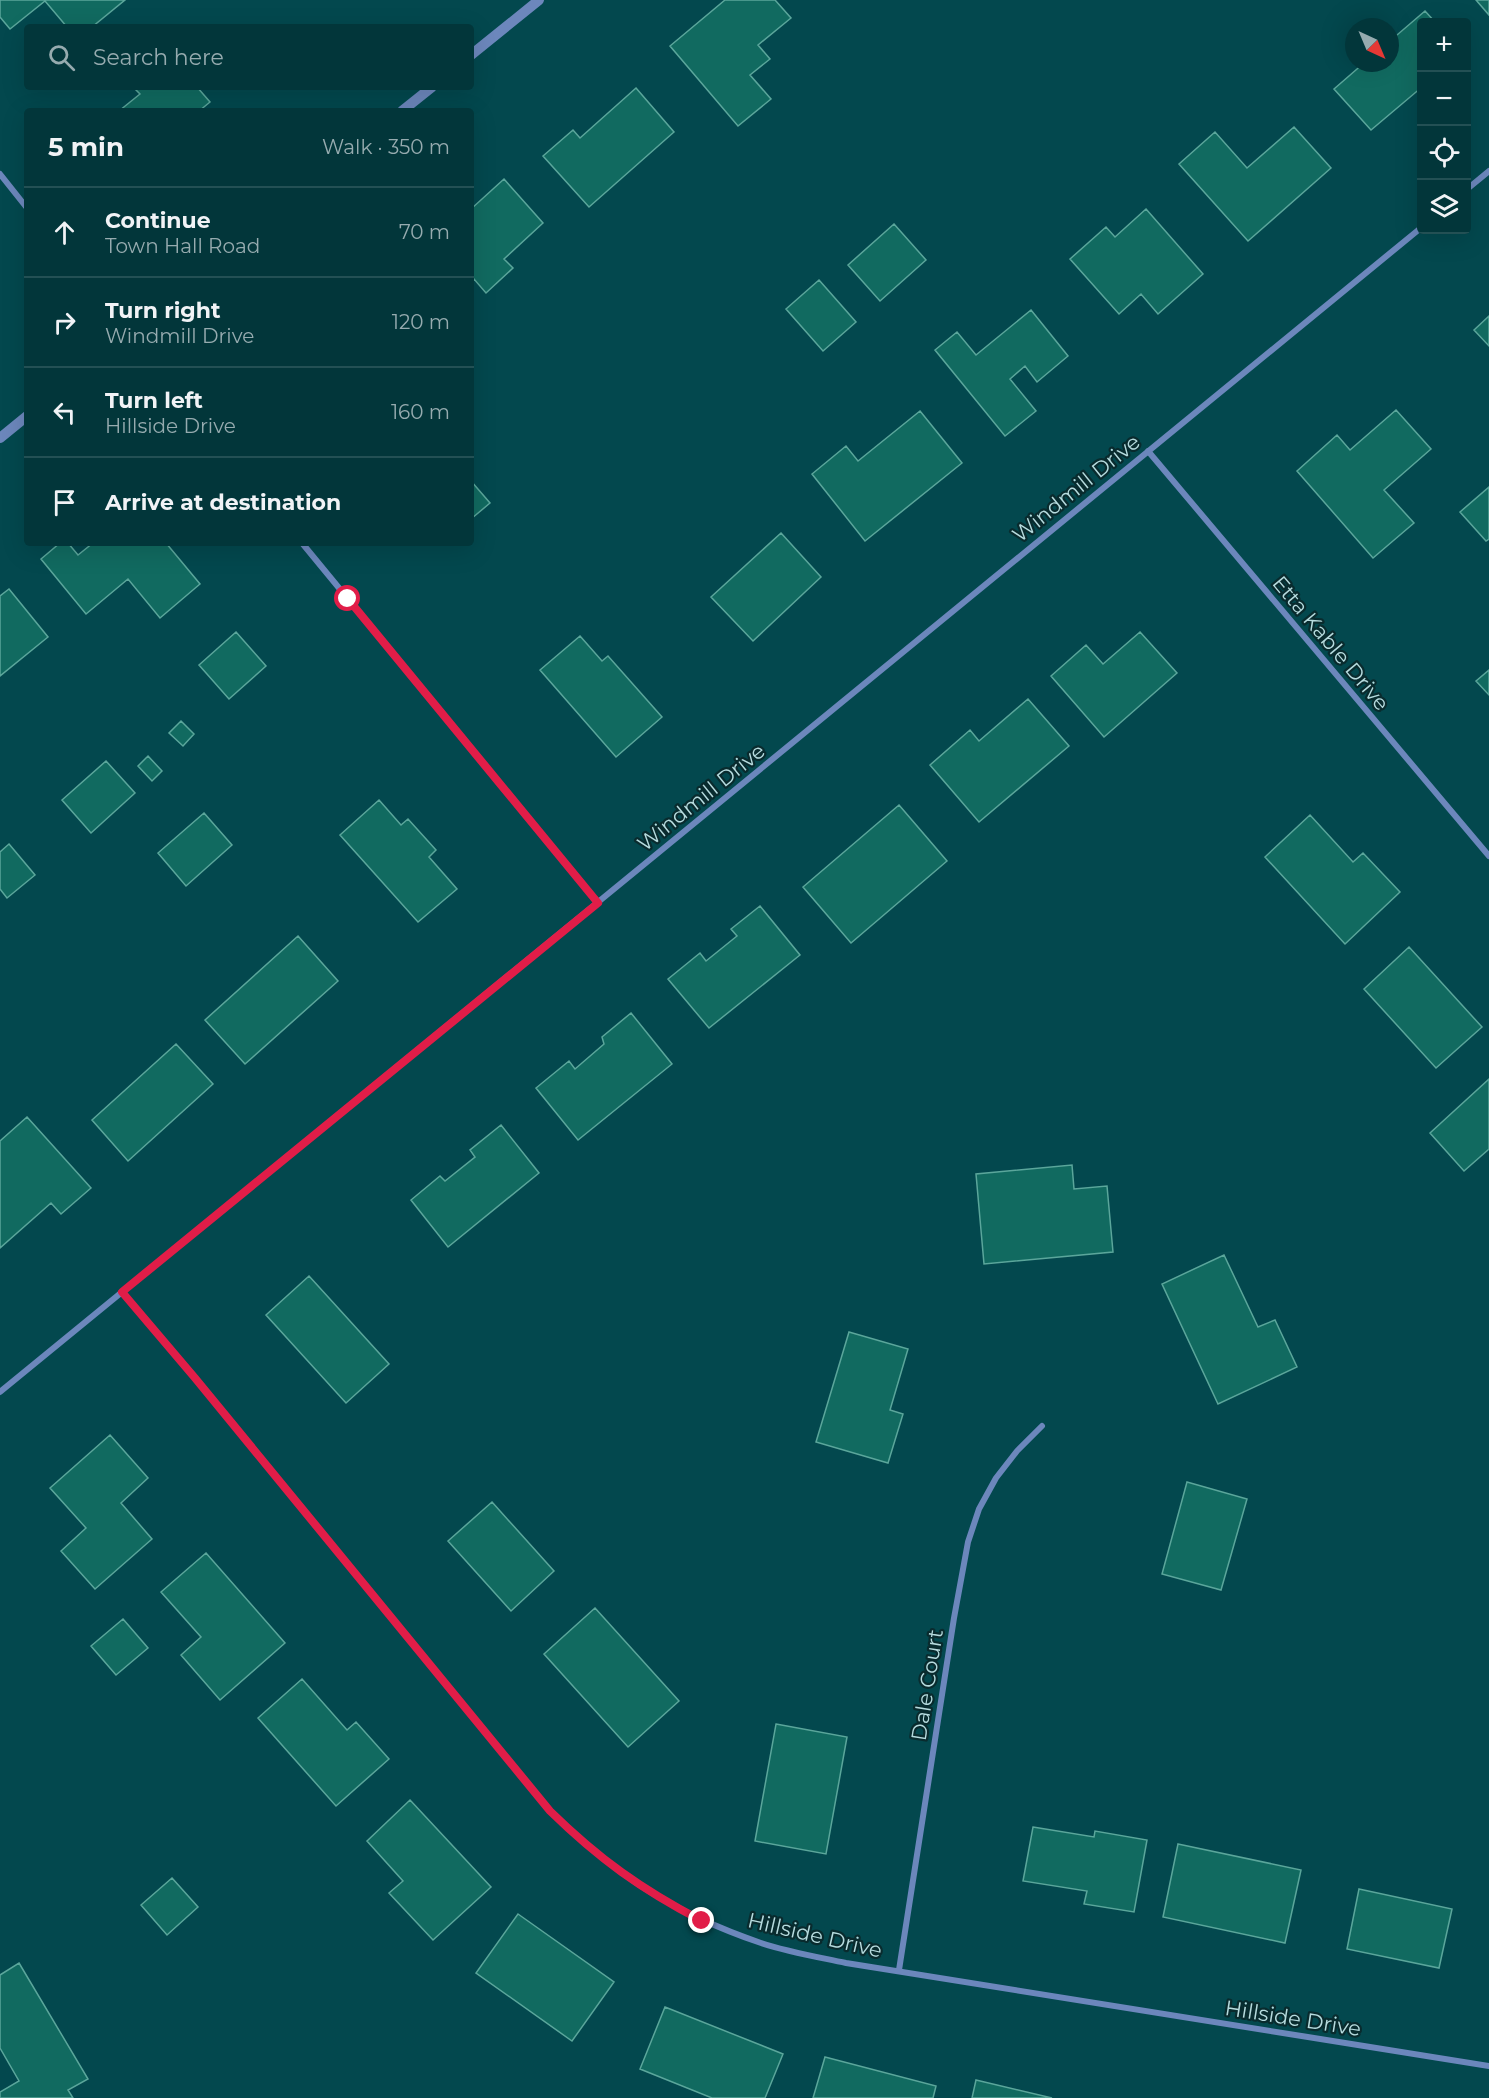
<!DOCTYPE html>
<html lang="en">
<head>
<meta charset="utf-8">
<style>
	body { margin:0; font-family:Montserrat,sans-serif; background:#0c3e42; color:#f1f3f6 }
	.controls { position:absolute; right:18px; top:18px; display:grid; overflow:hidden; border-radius:6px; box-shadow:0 6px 24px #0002 }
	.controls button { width:54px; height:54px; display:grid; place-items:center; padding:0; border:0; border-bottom:2px solid #235054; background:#02363a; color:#f1f3f6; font:30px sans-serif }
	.compass { position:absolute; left:1345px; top:18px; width:54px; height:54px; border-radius:50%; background:#02363a; box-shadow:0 6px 24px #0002; rotate:136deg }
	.stop { position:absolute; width:18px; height:18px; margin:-14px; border:4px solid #e11d48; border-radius:50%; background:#fff }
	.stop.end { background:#e11d48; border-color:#fff; box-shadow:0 2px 6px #0008 }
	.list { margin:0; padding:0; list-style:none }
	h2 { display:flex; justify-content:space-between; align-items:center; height:78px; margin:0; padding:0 24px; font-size:26px }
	h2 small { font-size:20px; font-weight:400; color:#96abaf }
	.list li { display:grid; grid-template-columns:39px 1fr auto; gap:18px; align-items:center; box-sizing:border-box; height:90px; padding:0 24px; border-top:2px solid #235054 }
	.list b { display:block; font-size:22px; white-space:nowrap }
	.list p { margin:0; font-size:20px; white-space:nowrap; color:#96abaf }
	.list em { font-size:20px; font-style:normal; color:#96abaf }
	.icon { flex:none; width:33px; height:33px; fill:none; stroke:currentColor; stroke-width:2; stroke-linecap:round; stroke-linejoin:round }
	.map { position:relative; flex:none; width:1489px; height:2098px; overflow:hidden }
	.search { position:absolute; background:#02363a; box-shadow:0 6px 24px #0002; left:24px; top:24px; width:450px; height:66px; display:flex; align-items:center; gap:15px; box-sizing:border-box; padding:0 21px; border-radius:6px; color:#96abaf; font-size:22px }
	.panel { position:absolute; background:#02363a; box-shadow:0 6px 24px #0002; left:24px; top:108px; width:450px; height:438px; border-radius:6px }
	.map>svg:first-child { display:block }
</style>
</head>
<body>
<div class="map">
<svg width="1489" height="2098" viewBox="0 0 1489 2098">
	<rect width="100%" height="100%" fill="#03484e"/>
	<path fill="#116a60" stroke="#5ba69b" stroke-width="1.5" d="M0,0h125l-33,27h-25l-22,-26 -35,28 -10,-12z
		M725,0h50l16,18 -33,27 12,14 -20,16 21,24 -33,27 -68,-80z
		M1476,0h13v15z
		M1425,11l10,11h-13v65l-51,43 -37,-41 30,-26h26v-22z
		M133,87h64l13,15 -11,9h-80l21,-17z
		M636,88l38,44 -85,75 -46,-51 30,-26 7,8z
		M1294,127l37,41 -83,73 -69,-77 36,-32 32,36z
		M504,179l39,44 -39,36 9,9 -27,25 -12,-14 -3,3v-73z
		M1146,209l57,65 -45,40 -17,-20 -22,20 -49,-55 36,-32 9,10z
		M894,224l32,36 -46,41 -32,-36z
		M819,280l37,42 -33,29 -37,-42z
		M1031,310l37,46 -31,26 -12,-16 -15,13 26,32 -31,25 -70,-86 22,-18 19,23z
		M1489,316v30l-15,-16z
		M1396,410l35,39 -47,41 30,33 -41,35 -76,-87 40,-36 13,15z
		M920,411l42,52 -97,78 -53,-67 34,-28 12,15z
		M471,481l19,22 -19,16z
		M1489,487v52l-3,2 -26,-29z
		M781,533l40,44 -68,64 -42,-44z
		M60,543h8l10,12 15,-12h73l34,41 -40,34 -32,-39 -42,35 -45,-55z
		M9,589l39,48 -48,39v-80z
		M236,632l30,34 -37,33 -30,-34z
		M1140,632l37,41 -73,64 -53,-61 35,-31 17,19z
		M580,636l22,25 6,-5 54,61 -46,40 -76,-87z
		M1489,670v25l-13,-14z
		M1028,699l41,47 -90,76 -49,-57 40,-35 9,11z
		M181,721l13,13 -11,12 -14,-13z
		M148,756l14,15 -10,10 -14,-15z
		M106,761l29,32 -44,40 -29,-33z
		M379,800l22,25 7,-6 28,31 -7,7 28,32 -39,33 -78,-87z
		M899,805l48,56 -96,82 -48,-56z
		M204,813l28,32 -46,41 -28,-33z
		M1310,815l43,47 10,-9 37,39 -55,52 -80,-87z
		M9,844l26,31 -28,23 -7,-9v-37z
		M760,906l40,49 -91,73 -41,-49 32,-26 6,8 31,-25 -6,-7z
		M298,936l40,45 -93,83 -40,-44z
		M1409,947l73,80 -46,41 -72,-79z
		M631,1013l41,51 -94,76 -42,-52 33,-27 6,8 29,-25 -2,-7z
		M176,1044l37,40 -85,77 -36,-41z
		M1489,1079v70l-25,22 -34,-38z
		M27,1117l64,71 -30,26 -10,-11 -51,45v-107z
		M501,1125l38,48 -91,74 -37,-47 29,-24 5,5 30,-24 -5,-7z
		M1072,1165l2,24 33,-3 6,66 -129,12 -8,-90z
		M1224,1255l34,72 17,-7 22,47 -79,37 -56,-120z
		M309,1276l80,88 -43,39 -80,-88z
		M849,1332l59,17 -18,61 13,4 -15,49 -72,-21z
		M110,1435l38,43 -27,25 31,36 -57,50 -34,-38 25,-23 -36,-40z
		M1187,1482l60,17 -26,91 -59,-16z
		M492,1502l62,69 -43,40 -63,-70z
		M206,1553l79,90 -65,57 -39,-45 20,-18 -40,-45z
		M595,1608l84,93 -51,46 -84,-93z
		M123,1619l25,29 -32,27 -25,-29z
		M302,1679l45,51 9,-8 33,37 -53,47 -78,-88z
		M776,1724l71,13 -21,117 -71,-13z
		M410,1800l81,87 -58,53 -44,-47 14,-12 -36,-40z
		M1033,1827l61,10 1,-6 52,9 -13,72 -50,-8 3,-13 -64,-10z
		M1178,1844l123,26 -16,73 -122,-26z
		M172,1878l26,29 -31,28 -26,-30z
		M1359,1889l93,20 -13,59 -92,-19z
		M518,1914l96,68 -42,59 -96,-68z
		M19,1963l69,116 -20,11 5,8h-73v-6l19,-11 -19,-33v-73z
		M665,2007l118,47 -18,44h-53l-72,-29z
		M825,2057l111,29 -3,12h-120z
		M976,2080l76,18h-80z"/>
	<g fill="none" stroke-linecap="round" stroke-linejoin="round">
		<path stroke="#6c87bc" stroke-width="6" d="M0,174l27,34
			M1466,190l23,-19
			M1148,451l341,405
			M302,543l296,360
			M122,1292l73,86 355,433c67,65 123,102 211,132 27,9 57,14 85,20l643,103
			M0,1392l1422,-1165
			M899,1970l55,-352 14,-76 11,-33 17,-31 21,-27 25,-25"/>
		<path stroke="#6c87bc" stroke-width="10" d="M471,55l68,-55
			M402,111l30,-24
			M0,438l27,-22"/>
	</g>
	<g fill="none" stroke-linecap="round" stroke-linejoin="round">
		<path stroke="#e11d48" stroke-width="8" d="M348,599l250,304 -476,389 73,86 355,433c49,48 91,78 152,110"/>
	</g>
	<g text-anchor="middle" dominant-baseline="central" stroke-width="4.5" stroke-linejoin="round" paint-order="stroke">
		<g font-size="21" fill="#b6dbde" stroke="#092b2e">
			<text transform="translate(1076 488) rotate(-39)">Windmill Drive</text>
			<text transform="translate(1331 643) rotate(50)">Etta Kable Drive</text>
			<text transform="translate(701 797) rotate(-39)">Windmill Drive</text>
			<text transform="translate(927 1685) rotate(-81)">Dale Court</text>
			<text transform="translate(815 1935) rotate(13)">Hillside Drive</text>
			<text transform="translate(1293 2018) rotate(9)">Hillside Drive</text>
		</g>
	</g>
</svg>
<div class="controls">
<button>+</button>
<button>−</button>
<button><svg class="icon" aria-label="locate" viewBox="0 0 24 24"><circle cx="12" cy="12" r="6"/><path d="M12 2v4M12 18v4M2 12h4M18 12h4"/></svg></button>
<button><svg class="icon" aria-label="layers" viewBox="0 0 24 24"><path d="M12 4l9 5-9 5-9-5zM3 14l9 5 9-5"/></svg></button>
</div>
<svg class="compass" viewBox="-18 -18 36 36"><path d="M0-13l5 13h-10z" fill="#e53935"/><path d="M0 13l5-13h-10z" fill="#96abaf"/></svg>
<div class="stop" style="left:348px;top:599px"></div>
<div class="stop end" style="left:702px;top:1921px"></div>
<div class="search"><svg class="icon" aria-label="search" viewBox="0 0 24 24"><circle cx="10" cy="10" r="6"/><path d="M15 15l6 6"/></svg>Search here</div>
<section class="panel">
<h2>5 min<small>Walk · 350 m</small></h2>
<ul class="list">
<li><svg class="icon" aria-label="ahead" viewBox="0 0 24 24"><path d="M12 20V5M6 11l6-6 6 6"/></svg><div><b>Continue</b><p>Town Hall Road</p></div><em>70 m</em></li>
<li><svg class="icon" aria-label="right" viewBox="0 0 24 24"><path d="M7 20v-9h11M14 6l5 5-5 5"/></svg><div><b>Turn right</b><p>Windmill Drive</p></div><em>120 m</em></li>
<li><svg class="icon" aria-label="left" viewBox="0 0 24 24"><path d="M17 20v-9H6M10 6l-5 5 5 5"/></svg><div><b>Turn left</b><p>Hillside Drive</p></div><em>160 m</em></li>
<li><svg class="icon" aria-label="arrive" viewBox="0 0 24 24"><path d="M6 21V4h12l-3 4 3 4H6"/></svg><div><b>Arrive at destination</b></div></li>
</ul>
</section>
</div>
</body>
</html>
